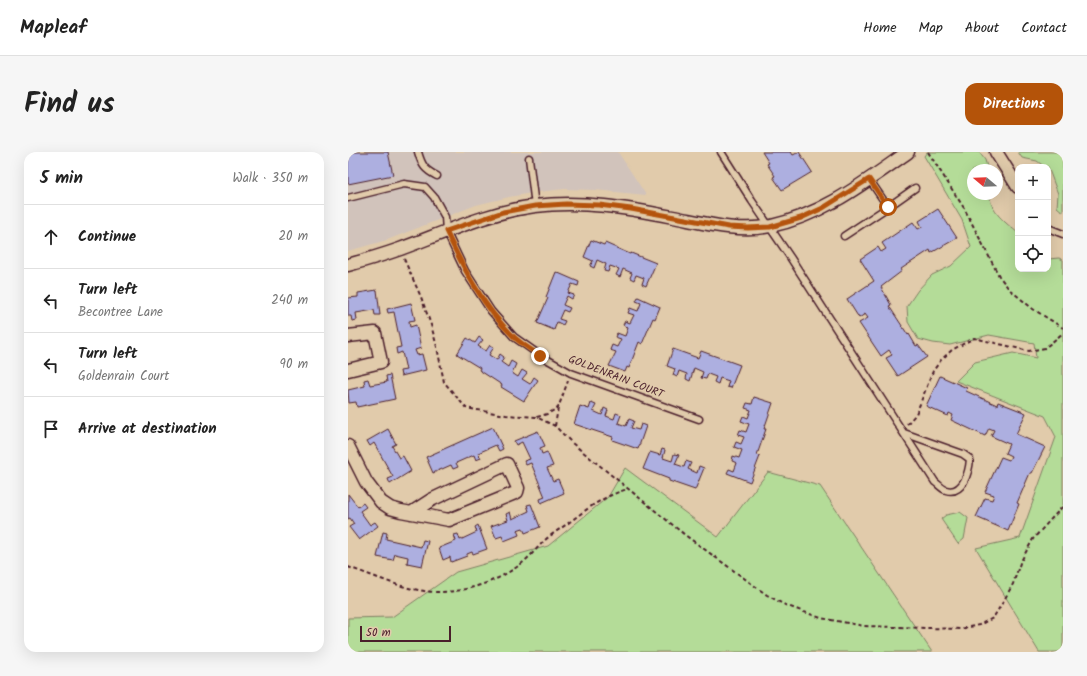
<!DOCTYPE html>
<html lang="en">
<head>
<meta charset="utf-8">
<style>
	body { margin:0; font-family:Kalam,sans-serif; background:#f6f6f6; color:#222 }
	.controls { position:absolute; right:12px; top:12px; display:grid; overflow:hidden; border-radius:8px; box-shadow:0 4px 16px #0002 }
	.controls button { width:36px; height:36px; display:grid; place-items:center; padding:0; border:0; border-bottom:1px solid #e0e0e0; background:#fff; color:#222; font:20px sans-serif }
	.compass { position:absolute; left:619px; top:12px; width:36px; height:36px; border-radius:50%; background:#fff; box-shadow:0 4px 16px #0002; rotate:289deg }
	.scale { position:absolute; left:12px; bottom:10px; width:91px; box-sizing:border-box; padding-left:4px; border:2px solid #4a1f2b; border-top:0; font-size:11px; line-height:14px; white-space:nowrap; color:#4a1f2b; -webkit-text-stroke:3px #e1cbab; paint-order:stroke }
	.stop { position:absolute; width:12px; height:12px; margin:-9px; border:3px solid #b45309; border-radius:50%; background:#fff }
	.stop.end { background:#b45309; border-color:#fff; box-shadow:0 1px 4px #0008 }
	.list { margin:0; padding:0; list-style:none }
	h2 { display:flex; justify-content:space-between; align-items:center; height:52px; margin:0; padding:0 16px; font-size:17px }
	h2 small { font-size:13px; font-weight:400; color:#767676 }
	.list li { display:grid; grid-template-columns:26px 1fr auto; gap:12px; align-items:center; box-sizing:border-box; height:64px; padding:0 16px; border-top:1px solid #e0e0e0 }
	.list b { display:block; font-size:15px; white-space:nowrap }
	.list p { margin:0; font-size:13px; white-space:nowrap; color:#767676 }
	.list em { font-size:13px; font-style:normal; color:#767676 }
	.icon { flex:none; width:22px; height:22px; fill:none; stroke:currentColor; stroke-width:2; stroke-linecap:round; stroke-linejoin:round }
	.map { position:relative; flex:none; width:715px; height:500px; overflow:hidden; border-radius:12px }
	header { display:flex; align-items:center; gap:24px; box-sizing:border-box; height:56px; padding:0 20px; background:#fff; border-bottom:1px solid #e0e0e0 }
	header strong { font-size:19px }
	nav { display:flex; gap:22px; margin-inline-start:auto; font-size:14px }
	.intro { display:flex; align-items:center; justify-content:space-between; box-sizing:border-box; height:96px; padding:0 24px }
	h1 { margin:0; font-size:28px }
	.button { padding:10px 18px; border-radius:12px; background:#b45309; color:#fff; font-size:14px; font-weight:700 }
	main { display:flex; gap:24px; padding:0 24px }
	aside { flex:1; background:#fff; border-radius:12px; box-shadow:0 4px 16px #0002 }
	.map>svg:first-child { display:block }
</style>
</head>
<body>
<header>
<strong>Mapleaf</strong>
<nav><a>Home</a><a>Map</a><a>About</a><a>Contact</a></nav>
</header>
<div class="intro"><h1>Find us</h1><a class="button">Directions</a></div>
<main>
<aside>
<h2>5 min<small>Walk · 350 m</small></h2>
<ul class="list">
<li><svg class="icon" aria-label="ahead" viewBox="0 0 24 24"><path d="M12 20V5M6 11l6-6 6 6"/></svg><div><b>Continue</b></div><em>20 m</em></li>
<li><svg class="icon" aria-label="left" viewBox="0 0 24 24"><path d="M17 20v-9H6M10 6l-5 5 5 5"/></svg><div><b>Turn left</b><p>Becontree Lane</p></div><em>240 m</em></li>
<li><svg class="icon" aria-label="left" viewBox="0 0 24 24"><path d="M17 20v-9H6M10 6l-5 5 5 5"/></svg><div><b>Turn left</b><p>Goldenrain Court</p></div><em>90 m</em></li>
<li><svg class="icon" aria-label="arrive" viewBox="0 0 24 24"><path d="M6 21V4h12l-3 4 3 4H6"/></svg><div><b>Arrive at destination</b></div></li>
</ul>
</aside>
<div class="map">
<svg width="715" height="500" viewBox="0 0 715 500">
	<rect width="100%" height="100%" fill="#e1cbab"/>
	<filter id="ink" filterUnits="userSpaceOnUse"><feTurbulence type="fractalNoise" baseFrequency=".025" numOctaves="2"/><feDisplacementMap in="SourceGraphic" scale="8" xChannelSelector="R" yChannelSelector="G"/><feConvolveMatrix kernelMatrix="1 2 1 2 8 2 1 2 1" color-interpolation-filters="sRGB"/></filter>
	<g filter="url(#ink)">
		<path fill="#d1c3bb" d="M0,0h270l28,43 -51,-5 -30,-1 -28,3 -28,5 -33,8 -89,35 -39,11z"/>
		<path fill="#b4dc98" stroke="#7f7e62" d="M579,0h52l6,8 3,10h-15v24h17c-1,17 16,29 28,39v36h30v-10l11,-1 4,2v392h-24l-63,-104 44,-10 36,-101 -11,-21 -89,-35 19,-19 38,-9 23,5 -2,-15 -45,-8 -39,10 -17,-2 -15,-4 -10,-17 -1,-16 11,-16 14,-15 19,-9 20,-19 -9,-27 -38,-64z
			M670,0h45v60l-6,-5 1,-13 -10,-27h-3l-8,-6 -15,-3z
			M277,316l93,69 50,-65 52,14 112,166h-584v-34l44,-1 64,-45 92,-26 60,-49z
			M612,360l8,6 -4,21 -6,5 -17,-25 5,-4z"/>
		<path fill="#adafe0" stroke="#4a1f2b" d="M0,0h40l5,23 -45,9z
			M414,0h29l2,3 6,-3 13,20 -30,18 -9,-13 2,-1 -8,-12 2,-1z
			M590,57l19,29 -26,15 -1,-3 -29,19 1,2 -21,16 10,18 -2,1 19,29 1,-1 7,12 2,-1 9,12 -29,19 -12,-18 6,-3 -3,-5 -8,6 -22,-33 9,-5 -3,-4 -6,4 -12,-19 27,-18 -14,-22 18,-12 3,5 5,-3 -4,-6 31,-21 5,7 4,-2 -3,-6z
			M243,88l13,5 1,-2 25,11 1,-1 25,10 -10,23 -4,-2 2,-6 -8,-3 -2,5 -4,-2 2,-5 -9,-4 -3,8 -4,-2 3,-6 -9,-3 -2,6 -4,-1 2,-7 -9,-4 -3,8 -4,-2 3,-5 -9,-4z
			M208,120l23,10 -1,4 -6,-2 -4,9 6,2 -2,4 -5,-3 -4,9 7,3 -2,4 -5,-2 -4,9 6,2 -2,4 -6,-3 -3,8 -17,-7 11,-25 -2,-1z
			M29,138l3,25h-5l-1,-5 -18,3 1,7 -5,1 -1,-5h-3v-18l10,-1v-4z
			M290,145l22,10 -5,12 -2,-1 -11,26 -3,-2 -10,26 -2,-1 -2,5 -16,-6 7,-14 -6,-2 2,-5 5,2 4,-8 -6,-2 2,-4 8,3 3,-8 -5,-3 2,-4 5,2 4,-8 -6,-2 2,-5 8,3 3,-8 -5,-2z
			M63,151l4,17 -6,1 1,6 6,-2 5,23 -6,2 2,5 5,-1 4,16 -25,6 -1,-5 6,-1 -4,-18 -5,2 -1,-6 5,-1 -7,-35 -6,1 -1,-4z
			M131,185l4,3 -5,6 8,5 4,-6 4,2 -5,8 8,5 3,-6 4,3 -3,5 7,5 3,-6 5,3 -4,9 6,4 4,-7 5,3 -5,6 8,5 4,-7 4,3 -14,21 -23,-14 1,-2 -23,-15 1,-2 -23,-14 10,-16 8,5z
			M325,197l25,9 3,-7 39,14 -9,23 -4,-1 2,-6 -9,-3 -2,6 -4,-2 2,-5 -8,-3 -2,5 -5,-1 2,-6 -9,-4 -4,13 -4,-2 1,-5 -8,-3 -2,6 -4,-2 2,-6 -8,-3z
			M42,223l5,24 -38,8 -1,-5 -7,1 -1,-13 17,-4 -1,-6 4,-1 2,6 17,-3 -1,-6z
			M592,224l27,12 -1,3 31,14 1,-3 28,11 -10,21 29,13 -13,26h-2l-13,30 2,1 -11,27 -32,-14 9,-19 7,2 2,-5 -9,-3 16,-35 8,3 2,-4 -6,-3 4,-9 -18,-8 3,-6 -5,-2 -4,8 -34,-16 2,-5 -4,-2 -1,3 -22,-10z
			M406,245l19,6 -9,26h2l-9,26 3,1 -10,26 -23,-9 2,-4 5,2 3,-8 -5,-2 1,-5 6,2 3,-8 -8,-3 2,-5 5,2 3,-7 -6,-2 2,-5 6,2 3,-8 -8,-3 2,-5 5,2 3,-8 -6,-2 2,-5 5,1z
			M243,251l5,2 -3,6 9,4 2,-7 4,2 -2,6 8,3 2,-6 5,2 -3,8 8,3 3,-7 5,2 -3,7 8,2 2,-6 5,2 -8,23 -26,-9 1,-3 -39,-13 6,-18 9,3z
			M145,275l10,22 -4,2 -3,-6 -18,8 3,5 -5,2 -2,-5 -18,8 2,4 -5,2 -2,-4 -18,8 -7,-16z
			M40,277l8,15 -4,2 7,12 4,-2 8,15 -21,13 -2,-5 5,-2 -19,-34 -4,3 -3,-5z
			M190,279l7,15 -5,2 2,6 5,-2 6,14 -6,2 6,13 5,-2 6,14 -23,10 -1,-4 5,-2 -14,-34 -5,2 -2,-4 6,-2 -8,-17 -6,3 -2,-4z
			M314,297l3,1 -2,8 9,3 2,-7 5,1 -4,9 9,3 2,-6 5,2 -3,6 9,4 2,-7 5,2 -9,22 -26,-9v-2l-26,-10 7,-17 10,3z
			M0,342l10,13 5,-4 3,4 -6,4 10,14 5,-3 3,4 -19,14 -10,-13 5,-3 -4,-6 -2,1z
			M183,352l9,23 -15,6 -2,-5 -6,2 2,5 -15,6 -2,-5 -6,2 -5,-12 17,-6 -2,-6 4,-2 2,7 17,-8 -2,-6z
			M130,373l9,24 -14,5 -1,-2 -5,2v2l-16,6 -1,-5 -7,3 -4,-12 17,-7 -2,-6 4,-1 2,6 17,-8 -2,-5z
			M35,380l4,1 -1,6 35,8 2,-7 5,1 -6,25 -15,-3 1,-6 -13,-3 -2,6 -16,-3z"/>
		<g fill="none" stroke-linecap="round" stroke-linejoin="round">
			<g stroke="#4a1f2b" stroke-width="9">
				<path id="lane" d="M70,0c4,14 7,18 19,24
					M373,0l31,49 38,56 145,225c3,2 7,7 11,8 17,5 23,-18 24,-31l-7,-5 -59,-21
					M181,6l6,48
					M0,46l56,-14 21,3 9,10 11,20 1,14 19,40 26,40 23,26 27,19 30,17 128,46
					M540,55l27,-19
					M700,76l15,6
					M496,84l44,-29 -19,-28"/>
			</g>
			<g stroke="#4a1f2b" stroke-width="15">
				<path id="street" d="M648,0l22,35
					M0,113c18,-5 35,-10 52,-16 44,-16 88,-37 135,-43 47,-6 92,2 138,11 31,6 66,16 98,9 52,-11 94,-44 137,-74
					M0,184l27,-3 6,29 -33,8
					M0,294l18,36 15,20 9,6 11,3 48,9 66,-27 2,-1 1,-4 -11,-24 -76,36 -20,13"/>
			</g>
			<path stroke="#4a1f2b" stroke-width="2" stroke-dasharray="4 3" stroke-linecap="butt" d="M580,0l36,56 35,68 10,13 24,20 30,19
				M56,107l17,38 10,28 6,22 7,35 22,26 40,7 30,2 19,9 17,17 113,92 82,60 18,10 36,13 43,8 96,3 19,-4 14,-7 10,-16 10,-18 7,-21 13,-24 30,-33
				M189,265l10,-3 11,-6 10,-27
				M559,272l9,-10 17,-43 8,-11 11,-10 22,-12 55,13 16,-3 18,-15
				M207,274l3,-18
				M0,415c21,7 48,19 70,23 35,7 75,-5 103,-26 9,-7 16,-16 24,-24 7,-6 15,-11 22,-16 20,-15 36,-28 61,-35"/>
			<use href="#lane" stroke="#e1cbab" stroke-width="6"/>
			<use href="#street" stroke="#e1cbab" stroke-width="12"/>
		</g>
	</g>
	<g fill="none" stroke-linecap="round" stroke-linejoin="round" filter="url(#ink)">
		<path stroke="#b45309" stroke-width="5" d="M192,204c-8,-6 -19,-12 -27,-20 -30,-29 -49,-67 -67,-105l57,-19 32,-6 31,-2 33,1 32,4 98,18 19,1 22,-1 31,-9 22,-10 46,-29 19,28"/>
	</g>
	<g text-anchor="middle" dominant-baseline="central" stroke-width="3" stroke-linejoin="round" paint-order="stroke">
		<g font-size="11" fill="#4a1f2b" stroke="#e1cbab">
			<text transform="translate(268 225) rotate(21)">GOLDENRAIN COURT</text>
		</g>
	</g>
</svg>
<div class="controls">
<button>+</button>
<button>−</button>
<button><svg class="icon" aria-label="locate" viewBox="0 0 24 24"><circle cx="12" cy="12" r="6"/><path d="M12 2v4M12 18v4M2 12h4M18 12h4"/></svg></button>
</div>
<svg class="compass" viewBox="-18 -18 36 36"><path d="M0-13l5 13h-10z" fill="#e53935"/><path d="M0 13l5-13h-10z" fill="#767676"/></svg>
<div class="scale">50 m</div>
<div class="stop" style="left:540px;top:55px"></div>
<div class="stop end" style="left:192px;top:204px"></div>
</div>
</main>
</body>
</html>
